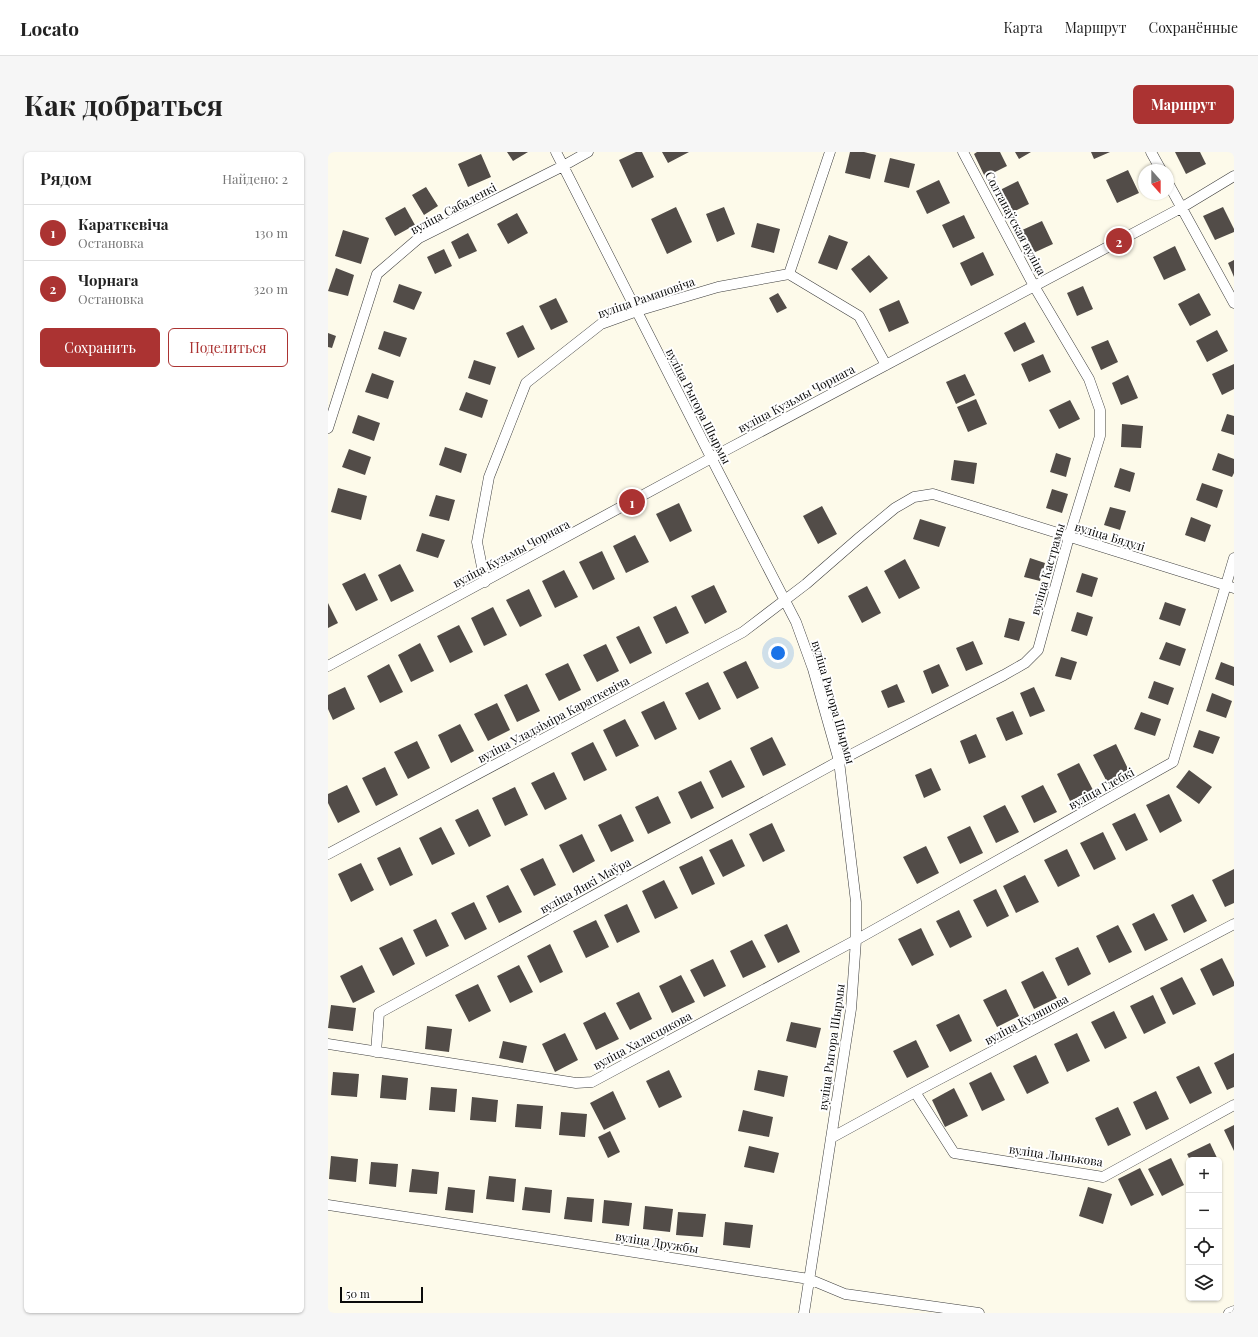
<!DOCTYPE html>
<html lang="ru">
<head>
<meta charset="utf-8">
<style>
	body { margin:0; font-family:"Playfair Display",serif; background:#f6f6f6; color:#222 }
	.controls { position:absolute; right:12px; bottom:12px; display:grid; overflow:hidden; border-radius:6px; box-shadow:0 1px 3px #0004 }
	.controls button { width:36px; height:36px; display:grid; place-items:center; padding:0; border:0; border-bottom:1px solid #e0e0e0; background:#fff; color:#222; font:20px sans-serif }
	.compass { position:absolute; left:810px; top:12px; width:36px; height:36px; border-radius:50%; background:#fff; box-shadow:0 1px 3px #0004; rotate:159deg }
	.scale { position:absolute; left:12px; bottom:10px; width:83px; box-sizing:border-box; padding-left:4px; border:2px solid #0a0a0a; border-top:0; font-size:11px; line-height:14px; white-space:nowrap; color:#0a0a0a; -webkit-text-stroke:3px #fff; paint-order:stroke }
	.you { position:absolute; left:450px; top:501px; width:14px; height:14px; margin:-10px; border:3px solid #fff; border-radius:50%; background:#1a73e8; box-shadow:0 0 0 6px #1a73e833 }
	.badge { display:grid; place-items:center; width:26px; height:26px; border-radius:50%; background:#ab3332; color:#fff; font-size:13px; font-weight:700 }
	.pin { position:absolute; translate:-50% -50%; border:2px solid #fff; box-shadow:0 1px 4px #0006 }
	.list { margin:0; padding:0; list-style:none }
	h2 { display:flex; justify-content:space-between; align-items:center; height:52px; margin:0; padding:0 16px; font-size:17px }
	h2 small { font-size:13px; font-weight:400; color:#767676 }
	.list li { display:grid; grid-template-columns:26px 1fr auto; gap:12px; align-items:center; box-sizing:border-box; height:56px; padding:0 16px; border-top:1px solid #e0e0e0 }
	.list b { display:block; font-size:15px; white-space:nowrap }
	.list p { margin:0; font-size:13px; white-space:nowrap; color:#767676 }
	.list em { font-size:13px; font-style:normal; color:#767676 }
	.actions { display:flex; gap:8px; padding:12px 16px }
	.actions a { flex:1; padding:9px 0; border:1px solid #ab3332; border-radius:6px; text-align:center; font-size:14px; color:#ab3332 }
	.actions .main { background:#ab3332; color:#fff }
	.icon { flex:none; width:22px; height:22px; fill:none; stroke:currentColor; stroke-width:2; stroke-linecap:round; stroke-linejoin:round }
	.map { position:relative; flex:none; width:906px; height:1161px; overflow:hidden; border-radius:6px }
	header { display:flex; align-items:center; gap:24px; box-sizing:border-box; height:56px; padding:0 20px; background:#fff; border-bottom:1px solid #e0e0e0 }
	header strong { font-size:19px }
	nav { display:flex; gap:22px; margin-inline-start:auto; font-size:14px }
	.intro { display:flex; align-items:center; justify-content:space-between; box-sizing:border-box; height:96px; padding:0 24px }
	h1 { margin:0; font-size:28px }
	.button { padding:10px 18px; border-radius:6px; background:#ab3332; color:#fff; font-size:14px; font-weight:700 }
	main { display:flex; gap:24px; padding:0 24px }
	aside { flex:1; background:#fff; border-radius:6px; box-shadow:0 1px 3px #0004 }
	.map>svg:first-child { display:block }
</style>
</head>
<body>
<header>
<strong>Locato</strong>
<nav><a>Карта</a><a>Маршрут</a><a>Сохранённые</a></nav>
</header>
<div class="intro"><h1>Как добраться</h1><a class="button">Маршрут</a></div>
<main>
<aside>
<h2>Рядом<small>Найдено: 2</small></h2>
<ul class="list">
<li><span class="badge">1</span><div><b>Караткевіча</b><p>Остановка</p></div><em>130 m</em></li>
<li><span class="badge">2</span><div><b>Чорнага</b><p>Остановка</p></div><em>320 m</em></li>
</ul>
<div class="actions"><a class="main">Сохранить</a><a>Поделиться</a></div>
</aside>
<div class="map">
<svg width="906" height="1161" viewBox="0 0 906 1161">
	<rect width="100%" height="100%" fill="#fdfaea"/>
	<path fill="#524c48" d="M179,0h21l-15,9z
		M308,0h6l12,25 -22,11 -13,-28z
		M334,0h27l-21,11z
		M522,0h14l12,3 -6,24 -25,-6z
		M649,0h23l7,14 -22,11 -11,-23z
		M687,0h16l-12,7z
		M763,0h19l-16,7z
		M847,0h25l6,12 -20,10z
		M153,2l10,23 -23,10 -10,-23z
		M562,6l25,6 -6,24 -25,-6z
		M800,18l11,23 -22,10 -11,-23z
		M611,28l11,23 -23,11 -11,-23z
		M690,29l11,23 -22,11 -11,-23z
		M98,35l12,19 -14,9 -12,-20z
		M77,55l10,18 -20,11 -10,-18z
		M348,55l16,35 -25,12 -16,-35z
		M396,55l11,27 -18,8 -11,-28z
		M895,55l11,22v3l-19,8 -12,-24z
		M189,61l11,20 -20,11 -11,-20z
		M636,63l11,23 -22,10 -11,-23z
		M714,69l11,23 -22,10 -11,-23z
		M429,71l23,6 -6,24 -23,-6z
		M15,78l26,8 -8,26 -26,-8z
		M140,81l9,18 -18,8 -8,-17z
		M501,83l19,7 -11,28 -19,-7z
		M847,94l11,24 -22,10 -11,-23z
		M116,97l8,17 -17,8 -8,-17z
		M655,100l11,23 -23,11 -11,-23z
		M541,103l19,23 -18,15 -19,-24z
		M906,108v17l-6,-14z
		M8,116l18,7 -6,21 -20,-5z
		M71,132l23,8 -8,18 -21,-8z
		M755,134l10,23 -16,7 -10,-23z
		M450,141l9,15 -10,5 -8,-15z
		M871,141l12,22 -21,11 -12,-22z
		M228,146l12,24 -17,8 -12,-24z
		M571,148l10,23 -20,9 -10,-23z
		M697,170l10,20 -21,10 -10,-19z
		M195,173l12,24 -17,9 -12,-25z
		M889,178l11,21 -21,11 -11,-21z
		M56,179l23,7 -7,19 -22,-8z
		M0,181l8,3 -4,12 -4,-1z
		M780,188l10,22 -17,8 -10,-23z
		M715,202l8,18 -22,10 -8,-18z
		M146,208l22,7 -6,18 -22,-7z
		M906,212v25l-12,6 -10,-21z
		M44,221l22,8 -6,18 -23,-7z
		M637,222l10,21 -19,9 -10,-22z
		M800,223l10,23 -17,7 -9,-22z
		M138,240l22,8 -6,18 -23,-8z
		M648,247l11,25 -19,8 -11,-25z
		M742,248l10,19 -21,10 -10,-19z
		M899,262l7,2v19l-13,-4z
		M30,263l22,8 -6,18 -22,-8z
		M794,272l21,2 -2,22 -20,-1z
		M117,295l22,7 -6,19 -22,-8z
		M21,297l22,8 -6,18 -23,-8z
		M728,301l15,5 -5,19 -16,-5z
		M890,301l16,6v14l-2,4 -20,-7z
		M626,308l23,3 -3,21 -23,-4z
		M792,316l15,5 -5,19 -16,-5z
		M874,331l21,7 -6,18 -21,-8z
		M10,336l29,8 -6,24 -30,-8z
		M724,337l16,5 -6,19 -16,-5z
		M108,343l19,5 -6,21 -20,-5z
		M351,351l13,28 -22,11 -14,-28z
		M494,354l15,28 -19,10 -15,-28z
		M782,355l16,4 -6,19 -16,-5z
		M863,365l20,8 -6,17 -20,-7z
		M592,367l26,8 -7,20 -26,-8z
		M94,381l23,7 -7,18 -22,-7z
		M307,383l14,27 -23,11 -13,-27z
		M274,399l13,28 -22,11 -14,-28z
		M702,406l15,5 -5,18 -16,-4z
		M577,407l15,29 -21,11 -15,-28z
		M72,412l14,27 -23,11 -13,-27z
		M236,418l14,27 -23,11 -13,-27z
		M37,421l13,27 -22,11 -14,-27z
		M754,421l16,5 -6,19 -16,-5z
		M386,433l13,27 -22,12 -14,-28z
		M539,434l14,27 -19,10 -14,-27z
		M201,437l13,27 -22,11 -14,-27z
		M837,450l21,7 -6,17 -21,-7z
		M0,451l10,20 -10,5z
		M348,454l13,27 -23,11 -13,-27z
		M165,455l14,28 -23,11 -13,-28z
		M749,460l16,5 -6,19 -16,-5z
		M681,466l16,4 -6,19 -15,-4z
		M131,473l14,27 -23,11 -13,-27z
		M311,474l13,27 -22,11 -14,-27z
		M645,489l10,23 -17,7 -10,-23z
		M838,490l20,7 -6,17 -21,-7z
		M92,491l14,28 -23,11 -13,-27z
		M278,492l13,27 -22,11 -14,-27z
		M733,505l16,5 -6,18 -16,-4z
		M418,509l13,27 -22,11 -14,-27z
		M893,510l13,5v19l-19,-7z
		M240,511l13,27 -22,11 -14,-27z
		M61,512l14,28 -23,11 -13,-27z
		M611,512l10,22 -17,8 -9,-23z
		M826,529l20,7 -6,17 -20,-7z
		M380,530l13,27 -22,11 -14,-27z
		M199,532l13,27 -23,11 -13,-27z
		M569,532l8,18 -17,6 -7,-17z
		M17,535l10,22 -22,11 -5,-11v-14z
		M706,535l11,24 -15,6 -10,-24z
		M884,541l20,8 -6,17 -20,-7z
		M336,549l13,28 -22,11 -14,-28z
		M169,551l13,27 -22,11 -14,-27z
		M685,559l10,23 -17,7 -10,-23z
		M813,560l20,7 -6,17 -21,-7z
		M297,567l14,27 -23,11 -13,-27z
		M132,572l14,27 -23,12 -13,-28z
		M871,578l21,7 -7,17 -20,-7z
		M648,582l10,23 -17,7 -9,-23z
		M444,585l14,28 -23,11 -13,-28z
		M89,589l13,27 -22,11 -14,-27z
		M265,590l14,28 -23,11 -13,-28z
		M788,592l13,27 -22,11 -14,-27z
		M403,608l14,27 -23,11 -13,-27z
		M751,611l14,27 -23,11 -13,-27z
		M57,615l13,28 -22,11 -14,-28z
		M603,616l10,22 -17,8 -9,-23z
		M861,618l23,17 -13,17 -23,-17z
		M226,620l13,27 -22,11 -14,-27z
		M373,629l13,27 -23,11 -13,-27z
		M19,633l13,27 -22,11 -10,-20v-9z
		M715,633l14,27 -23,11 -13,-27z
		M187,635l13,28 -23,11 -13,-28z
		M841,642l13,27 -22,12 -14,-28z
		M330,644l13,27 -23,11 -13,-27z
		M677,653l14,27 -23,11 -13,-27z
		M150,657l13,27 -22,11 -14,-27z
		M807,661l13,27 -22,11 -14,-27z
		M293,662l13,27 -23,11 -13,-27z
		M444,671l13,28 -22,11 -14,-28z
		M642,674l13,27 -23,11 -13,-27z
		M113,675l14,27 -23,11 -13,-27z
		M775,680l13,27 -22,11 -14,-27z
		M254,682l13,27 -22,12 -14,-28z
		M404,687l13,27 -22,11 -14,-27z
		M598,694l13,27 -22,11 -14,-27z
		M72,695l13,28 -23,11 -13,-28z
		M739,697l13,27 -22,11 -14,-27z
		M374,704l13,28 -23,11 -13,-28z
		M215,706l13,27 -22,11 -14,-27z
		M33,711l13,27 -23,12 -13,-28z
		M906,717v34l-9,4 -13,-27z
		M697,723l14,27 -23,11 -13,-27z
		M336,728l14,28 -23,11 -13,-28z
		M180,733l14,27 -23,11 -13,-27z
		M668,737l13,27 -22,11 -14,-27z
		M865,742l14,27 -23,12 -13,-28z
		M146,750l13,27 -22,11 -14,-27z
		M299,752l13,28 -23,11 -13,-28z
		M631,758l13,27 -22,11 -14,-27z
		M826,761l14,27 -23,11 -13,-27z
		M108,767l13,27 -23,11 -13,-27z
		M268,768l13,27 -23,11 -13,-27z
		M459,772l13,28 -22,11 -14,-28z
		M790,773l14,27 -23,11 -13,-27z
		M593,776l13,27 -22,11 -14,-27z
		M74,785l13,27 -22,12 -14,-28z
		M424,788l14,27 -23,11 -13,-27z
		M222,792l13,28 -23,11 -13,-27z
		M750,795l13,27 -23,12 -13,-28z
		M894,806l12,24v4l-21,10 -13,-27z
		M385,807l13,27 -22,11 -14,-27z
		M34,813l13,27 -22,11 -13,-27z
		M191,813l14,27 -23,11 -13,-27z
		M715,819l14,27 -23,11 -13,-27z
		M353,823l14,27 -23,11 -13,-27z
		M854,825l14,27 -23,11 -13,-27z
		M150,832l13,27 -22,11 -14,-27z
		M678,837l13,27 -22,11 -14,-27z
		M311,840l13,27 -22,11 -14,-27z
		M825,843l13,28 -22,11 -14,-28z
		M3,853l25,3 -3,23 -25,-3z
		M786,859l13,27 -22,11 -14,-27z
		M277,860l14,27 -23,11 -13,-27z
		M631,862l13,27 -22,11 -14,-27z
		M463,870l30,6 -5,20 -30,-7z
		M99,874l25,3 -3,23 -24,-3z
		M237,881l13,27 -23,12 -13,-28z
		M749,881l13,28 -23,11 -13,-28z
		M588,888l13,27 -22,11 -14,-27z
		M175,889l24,5 -4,17 -24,-5z
		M906,901v34l-7,3 -13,-27z
		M708,903l13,28 -22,11 -14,-28z
		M871,914l13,27 -22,11 -14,-27z
		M341,918l13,27 -23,11 -13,-27z
		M430,918l30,6 -4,21 -30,-7z
		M5,920l26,2 -2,23 -26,-2z
		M663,920l14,28 -23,11 -13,-28z
		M54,923l26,3 -2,22 -26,-2z
		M103,935l26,2 -2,23 -26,-2z
		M626,936l14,28 -23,11 -13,-27z
		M285,939l13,28 -22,11 -14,-27z
		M828,939l13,28 -23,11 -13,-28z
		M144,945l26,3 -2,22 -26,-2z
		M189,952l26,2 -2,23 -26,-2z
		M790,955l13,28 -23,11 -13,-28z
		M415,958l30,7 -4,20 -31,-6z
		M233,960l26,2 -2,23 -26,-2z
		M906,973v26l-10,-21z
		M282,979l10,21 -12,6 -10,-21z
		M882,991l8,17h-28l-3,-6z
		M421,994l30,7 -5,20 -30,-6z
		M3,1004l27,3 -2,23 -27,-3z
		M843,1006l13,27 -22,11 -14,-27z
		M43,1010l27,2 -2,23 -27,-3z
		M812,1016l14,27 -23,11 -13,-27z
		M84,1017l27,3 -2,22 -28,-2z
		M161,1024l27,3 -2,23 -28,-3z
		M120,1035l27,3 -2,23 -28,-3z
		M197,1035l27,3 -2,23 -28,-3z
		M760,1035l24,7 -9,30 -24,-8z
		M239,1045l27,2 -2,23 -28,-3z
		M276,1048l28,3 -3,23 -27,-3z
		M317,1054l28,3 -3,23 -27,-3z
		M350,1060l28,2 -3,23 -27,-2z
		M397,1070l28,3 -3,23 -27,-3z"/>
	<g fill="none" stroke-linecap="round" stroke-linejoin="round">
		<g stroke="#3d3d3d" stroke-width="11">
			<path id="minor" d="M228,0l163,321 77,149 17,47 26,92 17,141v38l-5,69 -47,304
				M823,0l10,18
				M840,31l66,120
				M461,122l41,-122
				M0,276l49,-154 42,-36 144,-72 25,-14
				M157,430l-8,-40 12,-65 37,-94 75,-59 36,-13 81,-24 71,-13 70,42 27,49
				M0,514l400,-217 453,-241 53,-32
				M0,702l415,-222 63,-48 54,-47 35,-29 19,-11 19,-3 301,94
				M0,892l248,39 16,-1 264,-142 317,-178 61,-204
				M48,900l3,-39 460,-252 165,-86 21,-12 13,-13 31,-113 31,-101v-26l-11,-31 -55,-93 -71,-134
				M587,940l39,61 149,24 131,-72
				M503,986l84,-46 319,-168
				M0,1053l481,74 36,15 134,19
				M901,1161l5,-2"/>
		</g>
		<use href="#minor" stroke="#fff" stroke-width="10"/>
	</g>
	<g text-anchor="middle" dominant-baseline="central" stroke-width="4" stroke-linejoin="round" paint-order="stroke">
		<g font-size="12" fill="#0a0a0a" stroke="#fff">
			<text transform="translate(125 56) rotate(-28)">вуліца Сабаленкі</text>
			<text transform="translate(688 71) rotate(62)">Солтанаўская вуліца</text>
			<text transform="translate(318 145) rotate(-19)">вуліца Рамановіча</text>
			<text transform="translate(468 246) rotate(-28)">вуліца Кузьмы Чорнага</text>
			<text transform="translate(371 254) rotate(63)">вуліца Рыгора Шырмы</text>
			<text transform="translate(782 384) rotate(17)">вуліца Бядулі</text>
			<text transform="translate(183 401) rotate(-28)">вуліца Кузьмы Чорнага</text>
			<text transform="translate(719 417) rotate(-74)">вуліца Кастрамы</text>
			<text transform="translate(506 550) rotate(74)">вуліца Рыгора Шырмы</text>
			<text transform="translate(225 567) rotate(-28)">вуліца Уладзіміра Караткевіча</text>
			<text transform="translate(773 636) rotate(-29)">вуліца Глебкі</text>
			<text transform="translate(257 733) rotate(-29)">вуліца Янкі Маўра</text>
			<text transform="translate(698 867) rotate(-28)">вуліца Куляшова</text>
			<text transform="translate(314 888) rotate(-28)">вуліца Халасцякова</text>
			<text transform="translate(503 895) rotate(-82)">вуліца Рыгора Шырмы</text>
			<text transform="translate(728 1003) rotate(8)">вуліца Лынькова</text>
			<text transform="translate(329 1090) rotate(9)">вуліца Дружбы</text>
		</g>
	</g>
</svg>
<div class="controls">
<button>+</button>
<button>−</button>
<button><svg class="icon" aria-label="locate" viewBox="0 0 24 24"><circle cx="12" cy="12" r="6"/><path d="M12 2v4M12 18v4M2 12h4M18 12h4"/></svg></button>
<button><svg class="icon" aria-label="layers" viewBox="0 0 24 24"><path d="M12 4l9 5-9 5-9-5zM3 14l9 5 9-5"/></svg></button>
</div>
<svg class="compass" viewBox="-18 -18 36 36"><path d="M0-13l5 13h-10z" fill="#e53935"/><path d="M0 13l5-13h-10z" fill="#767676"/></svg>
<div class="scale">50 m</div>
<div class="you"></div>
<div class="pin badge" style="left:304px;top:350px">1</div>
<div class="pin badge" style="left:791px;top:89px">2</div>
</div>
</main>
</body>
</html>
